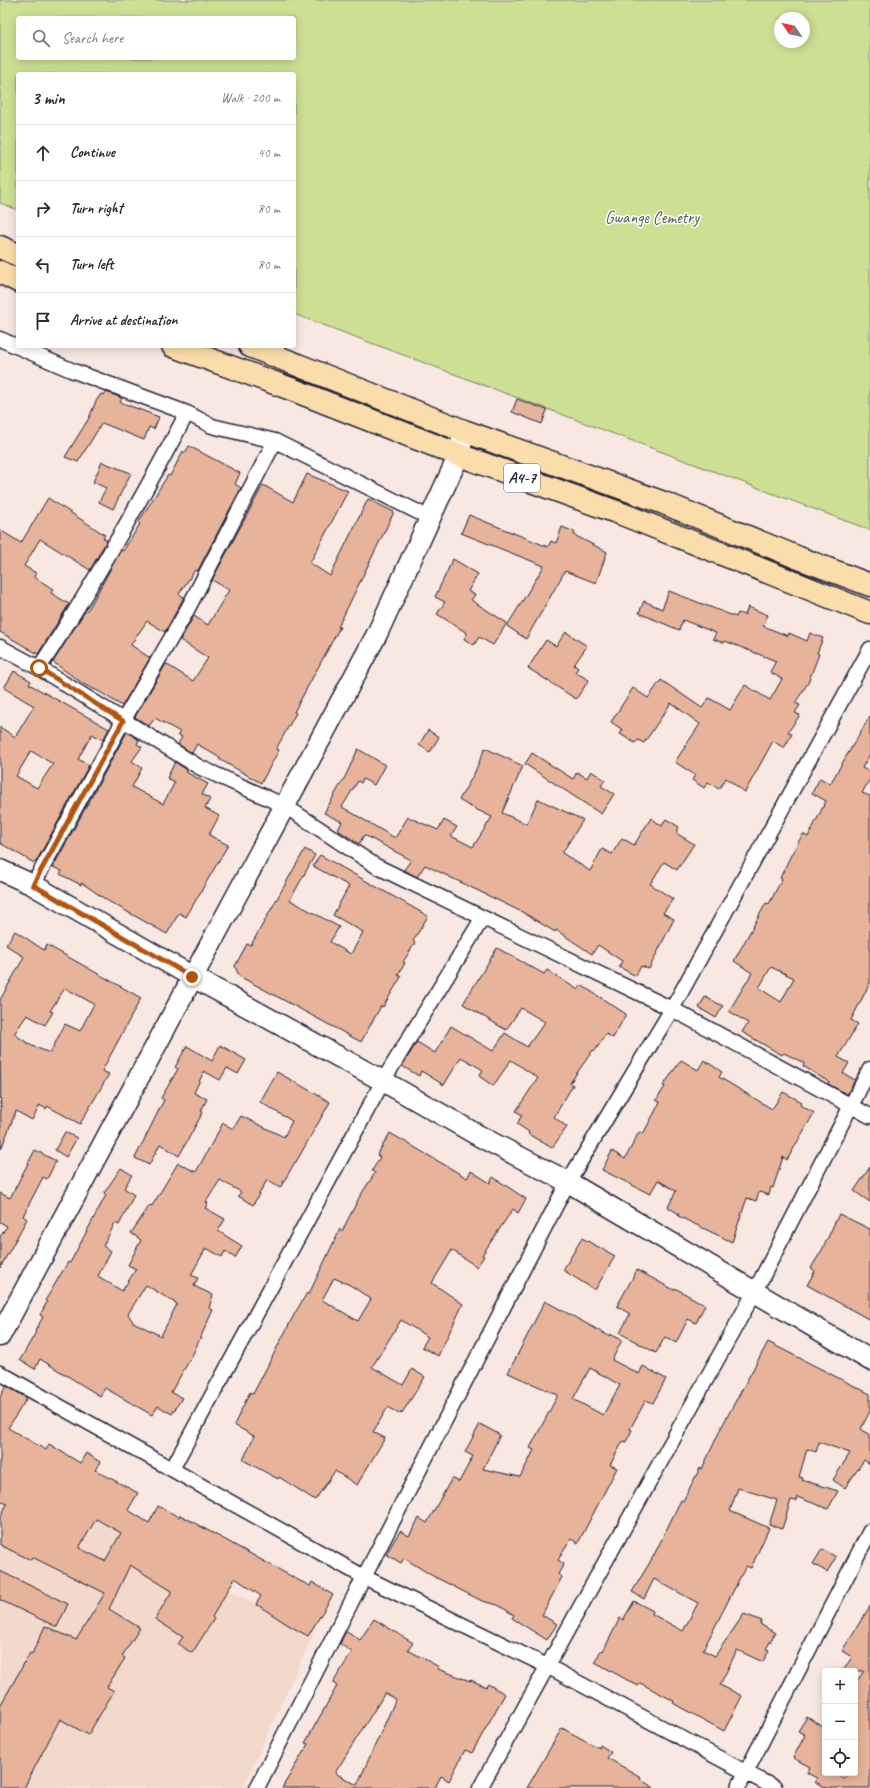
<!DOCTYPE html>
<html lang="en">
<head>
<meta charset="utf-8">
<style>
	body { margin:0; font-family:Caveat,sans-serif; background:#f7f7f7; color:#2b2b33 }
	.controls { position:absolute; right:12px; bottom:12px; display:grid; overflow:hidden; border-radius:4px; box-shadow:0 2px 10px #0003 }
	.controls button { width:36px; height:36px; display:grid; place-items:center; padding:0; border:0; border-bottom:1px solid #e1e1e2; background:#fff; color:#2b2b33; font:20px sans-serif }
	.compass { position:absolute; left:774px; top:12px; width:36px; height:36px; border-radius:50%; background:#fff; box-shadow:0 2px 10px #0003; rotate:304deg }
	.stop { position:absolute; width:12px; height:12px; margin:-9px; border:3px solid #b45309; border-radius:50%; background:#fff }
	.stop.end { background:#b45309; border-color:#fff; box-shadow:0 1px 4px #0008 }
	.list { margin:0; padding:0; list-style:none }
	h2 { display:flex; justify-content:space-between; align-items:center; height:52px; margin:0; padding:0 16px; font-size:17px }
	h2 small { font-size:13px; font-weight:400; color:#7c7c81 }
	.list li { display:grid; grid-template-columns:26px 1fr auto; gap:12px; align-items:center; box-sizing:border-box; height:56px; padding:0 16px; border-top:1px solid #e1e1e2 }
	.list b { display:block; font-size:15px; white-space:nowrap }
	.list em { font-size:13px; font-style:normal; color:#7c7c81 }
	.icon { flex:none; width:22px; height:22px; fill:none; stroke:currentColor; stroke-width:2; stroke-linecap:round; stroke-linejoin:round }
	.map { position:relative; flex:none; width:870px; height:1788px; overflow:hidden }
	.search { position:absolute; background:#fff; box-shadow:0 2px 10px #0003; left:16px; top:16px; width:280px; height:44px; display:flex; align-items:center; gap:10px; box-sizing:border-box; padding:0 14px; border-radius:4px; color:#7c7c81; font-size:15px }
	.panel { position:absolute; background:#fff; box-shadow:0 2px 10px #0003; left:16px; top:72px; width:280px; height:276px; border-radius:4px }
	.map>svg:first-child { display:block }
</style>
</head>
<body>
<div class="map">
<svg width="870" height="1788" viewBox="0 0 870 1788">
	<rect width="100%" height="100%" fill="#f8e8e1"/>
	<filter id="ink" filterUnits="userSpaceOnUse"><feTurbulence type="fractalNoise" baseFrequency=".025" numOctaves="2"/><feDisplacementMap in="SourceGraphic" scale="8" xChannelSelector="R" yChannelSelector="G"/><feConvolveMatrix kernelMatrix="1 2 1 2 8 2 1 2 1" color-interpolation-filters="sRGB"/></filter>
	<g filter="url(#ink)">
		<path fill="#f3d8cc" d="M0,1500l49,27 15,-25 74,42 176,89 -71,155h-243z"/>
		<path fill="#cddf93" stroke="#788067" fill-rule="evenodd" d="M0,0h870v530l-576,-216v-240h-276v136l-18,-7zM18,18h276v40h-276zM780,18h24v24h-24z"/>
		<path fill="#e7b39a" stroke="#22223b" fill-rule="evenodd" d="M106,392l16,6 -2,4 39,15 -5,12 -5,-2 -5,13 -42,-17 -24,39 -13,-5 24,-39 7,-17 5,-7 3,1z
			M517,399l30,11 -5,14 -30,-12z
			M189,446l51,27 -5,11 6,4 -44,84 -2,-2 -16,24 5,3 -19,35 -18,-11 -15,22 -1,2 19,13 -28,48 -22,-14 -15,-7 -32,-23 31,-49 5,-5 32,-58 2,1 17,-27 -2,-1 30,-48 2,1 13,-25 2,2z
			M102,462l29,11 -18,36 -14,-7 7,-14 -13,-6z
			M307,474l41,17 -38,72 20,13 38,-77 26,13 -56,115h2l-46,85 2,1 -20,36 3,1 -18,33 -42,-24 1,-1 -23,-14 -5,9 -14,-9 4,-7 -4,-2 2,-3 -25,-14 -6,8 -14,-9 31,-53 27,17 15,-23 -28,-18 14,-24 14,9 21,-35 -17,-10 51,-95 30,17z
			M48,498l57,37 -2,3 4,2 -17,30 -50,-31 -16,27 12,7 -2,4 19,12 -2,4 18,11 -31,50 -38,-22v-102l21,13z
			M469,515l79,32 3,-6 5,2 6,-16 13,5 -1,3 33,17 -11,31 -31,-12 -39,68 -19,-13 37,-60 -83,-33z
			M453,559l25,15 -10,17 7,4 -4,5 36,23 -14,22 -14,-8 -5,8 -10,-6 3,-6 -30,-19 8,-12 -10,-5z
			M669,591l67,26 2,-4 7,2 3,-8 20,8 -5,11 25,10 1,-3 18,8 3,-8 13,5 -6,15 2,1 -11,29 -13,20 5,2 -5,8 5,2 -12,17 4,2 -8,14 -11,-7 -28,51 -19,-14 -7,11 -11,-7 -4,6 -12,-8 3,-5 -20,-13 25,-38 -29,-21 -27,40 -6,-3 -3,3 -15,-9 3,-4 -12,-8 22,-34 15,10 13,-18 41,28 7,-10 21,12 15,-25 25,15 12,-21 -12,-7 6,-11 -51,-20 -1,2 -11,-4 3,-6 -33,-13 -4,10 -40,-17 5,-12 18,8z
			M566,632l21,14 -13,19 4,3 -3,4 14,8 -13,19 -48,-31 18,-28 10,6z
			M14,671l17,10 -2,3 80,45 -6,11 -11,-6 -14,25 11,6 -52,95 -3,3 -34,-20v-116l15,10 19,-31 -30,-18zM31,751l22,13 -16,24 -21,-12z
			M870,716v38l-8,14 8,4v7l-8,14 8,3v187l-19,37 7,4 -20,33 11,6 -6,10 12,7 -8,14 -19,-10 1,-2 -26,-16 1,-3 -20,-10 -2,2 -40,-23 6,-9 -19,-12 23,-38 -18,-12 32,-58 3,1 13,-25 -2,-1 11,-23 12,-21 5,3 18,-36 -14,-8 8,-15 10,6zM771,967l23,11 -13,24 -22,-14z
			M428,730l11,7 -9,15 -11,-7z
			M127,732l12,8 -2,4 5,3 -10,14 10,7 -10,19 31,17 12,-22 -8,-4 8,-16 12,8 -1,2 22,12 -6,10 8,5 -5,9 14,8 -10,19 19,10 -42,72 -7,-4 -12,21 -59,-33 -26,-18 -1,2 -21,-11 2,-3 -9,-4z
			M485,748l38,18 -21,47 25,11 11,-25 45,21 -21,33 28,18 12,-22 10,5 10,-16 12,7 17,-27 11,8 4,-7 13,8 -3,6 18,11 -17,26 -13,-8 -14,22 23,15 -10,14 11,6 -25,50 -8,-3 -5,10 -17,-9 3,-6 -24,-16 -6,9 -36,-24 -1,2 -31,-19 -99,-48 -8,12 -13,-7 7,-10 -47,-25 -5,9 -21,-14 4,-8 -18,-9 22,-38 12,-26 27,16 -11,20 -11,-6 -2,4 -3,-2 -16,26 53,31 13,-21 30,13 6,-10 13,7 -6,9 22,11 19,-30 -23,-11 -10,-6 15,-26z
			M532,753l41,26 4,-7 10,6 4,-7 14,9 -4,6 13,8 -13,20 -76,-50z
			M305,849l10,6 -25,45 49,27 -9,15 21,12 12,-22 -30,-17 16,-29 -36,-20 7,-11 108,61 -15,25 2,2 -12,19 2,1 -7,12 3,2 -18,30 -2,-1 -20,36 -122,-66 -4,-10 12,-22 4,1z
			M15,931l29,19 3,-5 94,53 -39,73 7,3 -29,50 -33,-18 -1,3 -6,-4 -8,15 -16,-9 -15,38 -1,-149 24,-43 -18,-12zM65,988l29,16 -14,27 -15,-7 -15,29 -18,-7 -18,-12 13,-19 18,10 8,-13 -3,-1z
			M497,948l47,26 3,-4 31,20 3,-5 45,29 -13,24 -7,-4 -11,17 -2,-1 -23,33 3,2 -19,32 13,10 -15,21 -24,-14 1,-2 -12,-8 5,-9 -6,-4 22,-33 -27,-18 -18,26 -14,-10 4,-6 -22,-13 -17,28 -23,-14 -2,5 -17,-10 15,-24 18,11 16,-27 42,25 12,-18 22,14 18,-25 -24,-14 -15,22 -43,-26z
			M705,997l18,9 -7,12 -17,-10z
			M220,1045l26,15 -8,14 -11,-6 -7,12 -16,-9 -10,22 13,6 -6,12 2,1 -24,44 -19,-12 -11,21 -14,-7 29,-58 -3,-2 17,-29 -3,-2 12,-21 25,15z
			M681,1060l17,10 6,-10 18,12 -3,5 53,32 11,-17 19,10 -2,3 14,8 -27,47 -4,-3 -10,31 -2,-1 -2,8 -10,-3 -3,9 -9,-3 -15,44 -54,-26 1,-2 -11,-7 8,-16 -18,-11 -8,14 -48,-24 10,-19 13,8 14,-27 4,2 17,-32 -4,-2 9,-13 -2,-1z
			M277,1072l53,30 -34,60h-1l-15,26 -13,-8 -14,25 -15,-9 3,-4 -21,-12 -14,22 2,1 -3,5 20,11 -7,12 24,15 -7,12 -10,-7 -3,6 -16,-9 -15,27 7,3 -4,8 19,9 -4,13 4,2 -21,46 -21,36 11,6 -10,16 -14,-8 -6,9 -47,-27 -5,8 -60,-37 -5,10 -15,-9 16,-28 -1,-1 8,-14 -3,-2 7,-13 -2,-1 23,-39 2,1 36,-68 -2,-2 17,-25 11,7 -8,13 10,7 -15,30 -4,-2 -12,23 8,5 -13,25 24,15 14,-22 -8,-4 13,-25 -10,-7 19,-28 2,1 26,-43 18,9 27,-49 10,6 8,-13 43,21 8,-16 -32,-19zM146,1285l31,19 -16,32 -28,-14 -5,-8z
			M65,1132l12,6 -11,19 -11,-7z
			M390,1133l77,45 4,-7 19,12 3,-6 33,22 -8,14 -5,-4 -31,46 2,1 -7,11 -25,-17 -20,33 31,21 -25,52 -16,-9 6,-10 -27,-17 -29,47 31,18 9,-16 13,8 -23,36 -1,-1 -2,2 -11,-7 -15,25 12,6 -28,47 -22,-14 -20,29 -36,-23 -1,2 -35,-19 11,-24 -20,-11 16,-33 3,2 42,-81 12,-20 2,1 31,-65 2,2 18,-35 15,-23 -3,-2 8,-14 -3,-2zM334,1278l16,7 21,14 -13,22 -36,-21z
			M35,1150l21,11 -9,18 -4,-2 -20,39 4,3 -27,49v-31l7,-11 -7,-4v-29l10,5z
			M870,1167v35l-16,-11z
			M839,1214l31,15v91l-63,-35 8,-14 -4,-3 11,-18z
			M582,1238l33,18 -20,34 -32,-20z
			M637,1270l37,20 1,-2 30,17 -9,18 -8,-4 -12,24 -11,-6 -9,16 -36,-20 10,-19 -13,-8z
			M545,1301l64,35 1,-2 12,6 -10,20 25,13 2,1 4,-8 23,13 -13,24 -7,-3 -16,29 2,1 -6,12 -3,-1 -13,24 7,3 -39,75 -7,-4 -13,21 6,4 -6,10 4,3 -20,38 15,9 -10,16 -35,-22 2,-3 -16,-10 -16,-4 -51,-26 -27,-17 -3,5 -15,-9 14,-23 9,5 10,-18 8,5 25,-45 7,4 14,-26 -8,-4 15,-28 20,11 -17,34 37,8 14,-27 -4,-2 28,-53 -50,-22zM590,1368l30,17 -17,30 -30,-16z
			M768,1342l102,52v17l-9,18 9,6v29l-6,-4 -19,28 -12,-8 17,-27 -31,-11 -3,10 -9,-3 -8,28 4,1 -1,2 36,11 -10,18 -31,-12 -1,4 -5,-1 -9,29 -13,-4 8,-25 -39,-12 -8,23 39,17 -18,40 -5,-2 -43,84 12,6 29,-42 18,7 -2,3 15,9 -9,16 3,1 -6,12 -26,-12 -17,35 22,11 -18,35 -46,-25 -5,-3 1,-2 -34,-18 -2,3 -43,-24 6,-12 2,1 17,-33 3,2 11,-19 19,10 -1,3 31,17 15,-28 -44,-24 -10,20 -12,-7 21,-35 28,-57 2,1 17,-33 2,1 19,-41z
			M6,1386l21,12 -19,30 38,22 3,-6 31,19 6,-10 14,9 -5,8 43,23 -10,17 21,13 9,-17 21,11 1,-2 118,65 12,6 2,-4 21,13 -25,41 -18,-10 -34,-22 5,-8 -26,-18 -23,39 2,2 -22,34 -14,-9 5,-7 -28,-18 17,-28 -42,-26 -21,44 31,19 -18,28 3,2 -18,29 7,4 -26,44 -28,-16 -36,69h-24v-82l30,-53 2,1 13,-28 31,14 29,-47 -73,-36 -1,3 -31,-15v-27l7,-14 -7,-4v-103zM96,1519l25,14 -16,28 -26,-13z
			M822,1549l14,8 -9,15 -14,-8z
			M0,1571l68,33 -11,23 -57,-27z
			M870,1606v182h-43l-12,-6 2,-4 -10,-5 3,-6 -17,-9 12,-23 -7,-4 9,-14 18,11v45h9l11,6 3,-6h7v-89l9,-13h-21l9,-14 -10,-6z
			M374,1619l39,24 -5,7 31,17 -1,2 32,12 1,-1 15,7 2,-3 17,10 -18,32 -15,27 -7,-3 -16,31 -8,-5 -6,12h-153l26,-44 -3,-1 32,-57 -4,-3 19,-31 -12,-8 4,-9 3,-4 13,9zM385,1693l11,6 -39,86 -22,-12z
			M562,1728l37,20 1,-3 11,7 -4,6 34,19 -1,2 14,9h-127z"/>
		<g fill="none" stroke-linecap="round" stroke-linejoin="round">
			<g stroke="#22223b" stroke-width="17">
				<path id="street" d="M0,339l71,31 116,43 25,13 63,15 155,77
					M0,647l39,21 160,99 86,39 91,60 296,143 198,107
					M39,668c54,-82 102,-168 148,-255
					M33,885l90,-164 62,-107 90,-173
					M0,1373l364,204 183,89 228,122
					M172,1469l211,-388 99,-162
					M257,1788l107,-211 204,-395 104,-173 198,-360
					M480,1788l274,-495 116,-224
					M738,1788l132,-257"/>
			</g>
			<g stroke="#22223b" stroke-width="23">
				<path id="secondary" d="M0,870l33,15 160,92 190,104 98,56 87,45 302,178
					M0,1336l377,-702 82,-179 5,-24"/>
			</g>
			<g stroke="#22223b" stroke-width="25">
				<path id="highway" d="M0,247l18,8
					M0,272l18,9
					M173,346l118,43 168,66 163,59 248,99
					M250,346l214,85 200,72 135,55 71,27"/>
			</g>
			<use href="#street" stroke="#fff" stroke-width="14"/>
			<use href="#secondary" stroke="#fff" stroke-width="20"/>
			<use href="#highway" stroke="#fbddab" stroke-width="22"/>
		</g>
	</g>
	<g fill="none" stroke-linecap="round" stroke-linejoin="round" filter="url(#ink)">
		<path stroke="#b45309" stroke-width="5" d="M39,668l84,53 -90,164 159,92"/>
	</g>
	<g text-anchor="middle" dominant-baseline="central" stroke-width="3" stroke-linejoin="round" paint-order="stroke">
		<rect fill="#fff" stroke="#646476" stroke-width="1" x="504" y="464" width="36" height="28" rx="3"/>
		<g font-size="16" font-weight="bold" fill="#22223b">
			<text x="522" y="478">A4-7</text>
		</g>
		<g font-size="17" fill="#555b55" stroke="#fff">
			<text x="652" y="217">Gwange Cemetry</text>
		</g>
	</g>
</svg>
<div class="controls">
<button>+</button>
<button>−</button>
<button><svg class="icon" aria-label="locate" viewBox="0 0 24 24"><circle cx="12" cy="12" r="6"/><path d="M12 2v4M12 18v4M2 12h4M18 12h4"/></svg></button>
</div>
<svg class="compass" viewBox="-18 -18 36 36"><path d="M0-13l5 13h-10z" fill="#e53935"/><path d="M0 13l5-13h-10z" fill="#7c7c81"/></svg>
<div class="stop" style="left:39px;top:668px"></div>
<div class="stop end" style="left:192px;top:977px"></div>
<div class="search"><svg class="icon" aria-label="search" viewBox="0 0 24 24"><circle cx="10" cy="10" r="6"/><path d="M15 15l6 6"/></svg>Search here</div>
<section class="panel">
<h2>3 min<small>Walk · 200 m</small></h2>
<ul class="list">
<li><svg class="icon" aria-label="ahead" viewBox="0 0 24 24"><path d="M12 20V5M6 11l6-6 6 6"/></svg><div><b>Continue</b></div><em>40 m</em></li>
<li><svg class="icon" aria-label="right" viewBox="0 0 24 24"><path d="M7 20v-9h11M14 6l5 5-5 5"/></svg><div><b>Turn right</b></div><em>80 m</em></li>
<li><svg class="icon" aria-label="left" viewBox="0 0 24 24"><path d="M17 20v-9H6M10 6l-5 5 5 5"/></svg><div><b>Turn left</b></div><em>80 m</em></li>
<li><svg class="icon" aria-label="arrive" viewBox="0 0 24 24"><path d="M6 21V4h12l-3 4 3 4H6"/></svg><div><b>Arrive at destination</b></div></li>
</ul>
</section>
</div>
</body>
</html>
